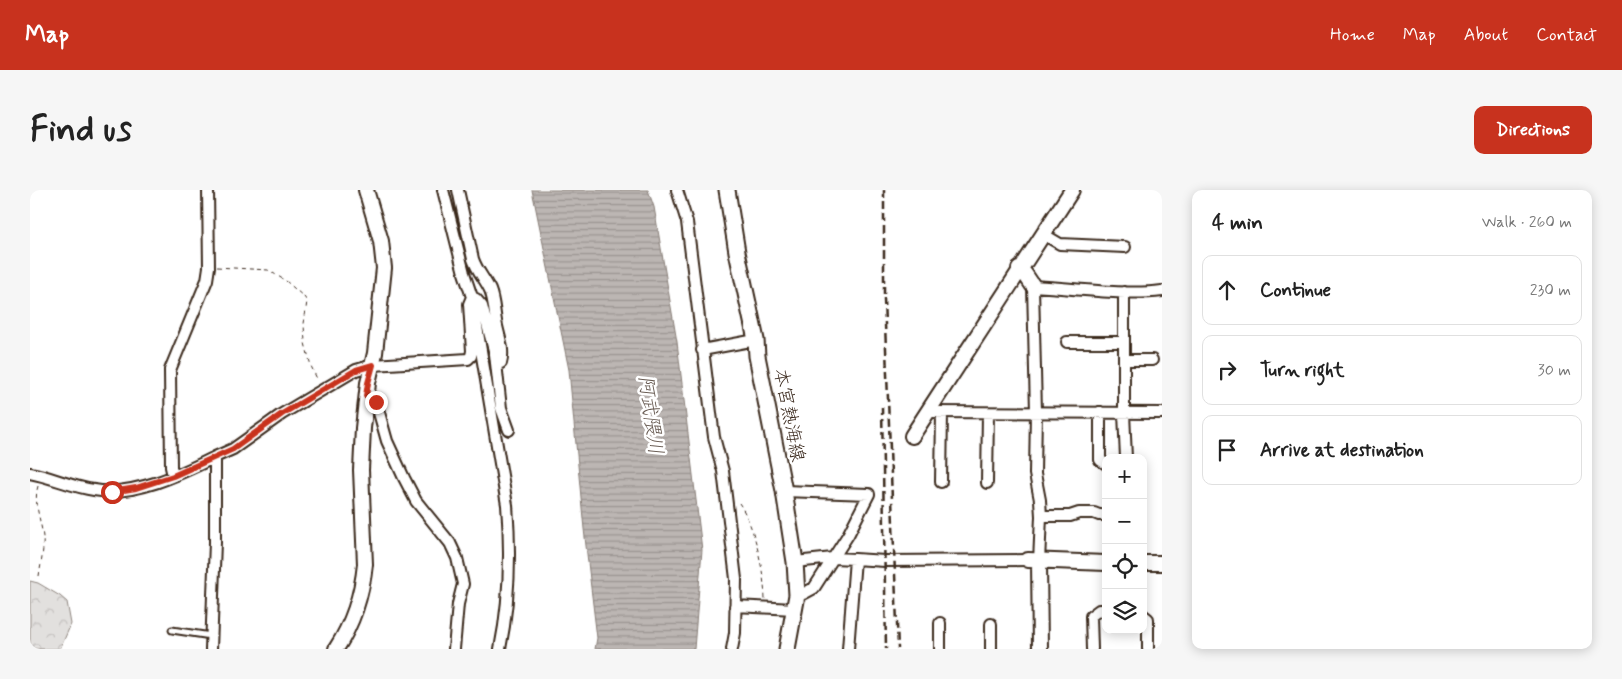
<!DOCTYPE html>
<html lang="en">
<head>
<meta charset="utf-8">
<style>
	body { margin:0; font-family:Mynerve,"Klee One",sans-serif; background:#f6f6f6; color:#222 }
	.controls { position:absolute; right:15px; bottom:15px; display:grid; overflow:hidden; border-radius:10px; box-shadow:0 2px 12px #0003 }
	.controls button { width:45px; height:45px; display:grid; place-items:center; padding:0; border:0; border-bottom:1px solid #e0e0e0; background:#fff; color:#222; font:25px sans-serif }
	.stop { position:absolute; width:15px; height:15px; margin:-11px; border:4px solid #c8321e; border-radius:50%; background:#fff }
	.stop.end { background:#c8321e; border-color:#fff; box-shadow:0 1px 5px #0008 }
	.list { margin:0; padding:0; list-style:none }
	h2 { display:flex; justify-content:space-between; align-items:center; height:65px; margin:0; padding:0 20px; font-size:21px }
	h2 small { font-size:16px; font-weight:400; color:#767676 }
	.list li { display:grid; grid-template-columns:32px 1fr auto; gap:15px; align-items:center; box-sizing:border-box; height:70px; margin:0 10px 10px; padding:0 10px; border:1px solid #e0e0e0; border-radius:10px }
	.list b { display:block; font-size:19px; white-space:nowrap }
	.list em { font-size:16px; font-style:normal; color:#767676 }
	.icon { flex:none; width:28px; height:28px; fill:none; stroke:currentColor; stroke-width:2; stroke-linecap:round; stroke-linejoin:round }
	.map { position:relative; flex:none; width:1132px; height:459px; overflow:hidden; border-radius:10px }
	header { display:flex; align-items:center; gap:30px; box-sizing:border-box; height:70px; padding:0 25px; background:#c8321e; color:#fff }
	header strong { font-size:24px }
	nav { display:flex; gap:28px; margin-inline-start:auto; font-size:18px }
	.intro { display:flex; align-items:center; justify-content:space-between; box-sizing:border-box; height:120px; padding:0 30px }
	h1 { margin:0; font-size:35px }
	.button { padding:12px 22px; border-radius:10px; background:#c8321e; color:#fff; font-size:18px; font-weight:700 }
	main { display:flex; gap:30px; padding:0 30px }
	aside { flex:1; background:#fff; border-radius:10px; box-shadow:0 2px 12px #0003 }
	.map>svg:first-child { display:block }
</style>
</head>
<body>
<header>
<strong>Map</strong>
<nav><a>Home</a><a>Map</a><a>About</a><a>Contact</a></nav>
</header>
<div class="intro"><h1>Find us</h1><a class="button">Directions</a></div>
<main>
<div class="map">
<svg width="1132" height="459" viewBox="0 0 1132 459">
	<defs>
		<pattern id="forest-crowns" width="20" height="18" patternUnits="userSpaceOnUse" patternTransform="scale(1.25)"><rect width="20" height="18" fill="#e2e0de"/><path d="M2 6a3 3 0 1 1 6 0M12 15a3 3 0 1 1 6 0" fill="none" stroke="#c3c0be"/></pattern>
		<pattern id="water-rules" width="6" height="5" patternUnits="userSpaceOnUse" patternTransform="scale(1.25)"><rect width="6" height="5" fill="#bcb6b3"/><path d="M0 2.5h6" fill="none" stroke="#9a9491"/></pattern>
	</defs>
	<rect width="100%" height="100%" fill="#fff"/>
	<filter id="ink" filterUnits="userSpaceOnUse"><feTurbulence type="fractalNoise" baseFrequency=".02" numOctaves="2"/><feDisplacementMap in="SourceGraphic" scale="10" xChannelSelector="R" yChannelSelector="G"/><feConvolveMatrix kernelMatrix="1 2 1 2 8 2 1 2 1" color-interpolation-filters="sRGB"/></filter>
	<g filter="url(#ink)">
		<path fill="url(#forest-crowns)" stroke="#8e857e" d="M0,391l8,2 22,13 7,6 4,22 -11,25h-30z"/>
		<path fill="url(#water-rules)" stroke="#887e77" d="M502,0h116l6,17 23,135 25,208 -8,99h-99l2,-11 -13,-109 -15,-159z"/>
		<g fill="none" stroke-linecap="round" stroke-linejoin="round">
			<g stroke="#3b2a1e" stroke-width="9">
				<path id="lane" d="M142,440l39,6"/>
			</g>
			<g stroke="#3b2a1e" stroke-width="14">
				<path id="street" d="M413,0l21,83 8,24 35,208c4,50 3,95 -7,144
					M428,0l15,69c4,12 12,20 17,31 4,10 4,20 6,31 2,13 9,28 5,42
					M647,0l10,32 27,215 9,34 13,108 -1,54 -3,16
					M1013,44l17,10 65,3
					M1094,102v121l2,45
					M1037,152h57
					M672,160l54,-10
					M1094,170h28
					M336,206h4l6,6 11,39 17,37 12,23 34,42 7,15 6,26 -5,20 -4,45
					M897,222l235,1
					M1070,222v48l6,4
					M0,283c22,4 42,14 64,17 39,7 87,-16 121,-33
					M143,286l-2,-9 -1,-97 37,-90 2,-13 -1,-77
					M911,292l1,-70
					M957,293l1,-70
					M754,301l85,3 -21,41 -34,53 -11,6 -6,1
					M1011,326h29l9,-3h15l5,2h7
					M765,372l38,-4 22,1
					M1009,372l2,-46 -1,-16 -5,-26 1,-62 -3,-126c39,2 91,10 129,5
					M705,416l59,3
					M1113,425l5,4v30
					M910,433v26
					M961,434v25
					M181,459l4,-107v-85l18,-8 49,-35 74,-44 17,-5 95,-6 3,-3 1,-5 -3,-47 3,-7 4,2 6,7 13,48 6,54 8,22
					M818,459l7,-90 30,2 143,-1
					M1062,459l-1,-33 8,-6h7"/>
			</g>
			<g stroke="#3b2a1e" stroke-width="18">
				<path id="secondary" d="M989,79l6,5 8,12
					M882,246l160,-246
					M998,370l78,3
					M1009,372l1,87
					M1113,373h19
					M306,459c17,-26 26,-54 29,-85l-4,-94 2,-42 5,-45 7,-30 9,-85 -3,-27 -15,-51"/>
			</g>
			<g stroke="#3b2a1e" stroke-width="19">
				<path id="primary" d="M697,0l10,62 19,88 1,16 27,135 11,71 2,33 -10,54"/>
			</g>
			<path stroke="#3b2a1e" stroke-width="1" stroke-dasharray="4 4" stroke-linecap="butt" d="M187,77l51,3 18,11 18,16 3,4 -3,23 1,19 6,23 7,15
				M8,296c-5,16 3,34 5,51 1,13 -2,26 -4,39
				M709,313c16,23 25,68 26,96"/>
			<use href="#lane" stroke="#fff" stroke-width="5"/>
			<use href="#street" stroke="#fff" stroke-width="10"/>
			<use href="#secondary" stroke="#fff" stroke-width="14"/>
			<use href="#primary" stroke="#fff" stroke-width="15"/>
			<path stroke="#3b2a1e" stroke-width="2.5" stroke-dasharray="8 4" stroke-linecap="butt" d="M854,0v109l14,350
				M852,217l4,242"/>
		</g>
	</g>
	<g fill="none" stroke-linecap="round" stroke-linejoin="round" filter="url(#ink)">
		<path stroke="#c8321e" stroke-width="6" d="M82,302l24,-4 37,-12 60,-27 49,-35 74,-44 17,-5 -5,18 -2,13h4l6,6"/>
	</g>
	<g text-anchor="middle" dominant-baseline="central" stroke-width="5" stroke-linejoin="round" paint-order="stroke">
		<g font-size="19" fill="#3b2a1e" stroke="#fff">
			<text transform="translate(759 225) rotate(79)">本宮熱海線</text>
		</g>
		<g font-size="20" font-style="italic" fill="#685b52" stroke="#fff">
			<text transform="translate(620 225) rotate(82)">阿武隈川</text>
		</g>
	</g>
</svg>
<div class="controls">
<button>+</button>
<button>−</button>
<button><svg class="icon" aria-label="locate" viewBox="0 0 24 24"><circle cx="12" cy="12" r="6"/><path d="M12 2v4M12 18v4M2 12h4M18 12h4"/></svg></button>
<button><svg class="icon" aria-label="layers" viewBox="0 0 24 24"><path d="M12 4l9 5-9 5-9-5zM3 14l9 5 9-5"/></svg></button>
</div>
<div class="stop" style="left:82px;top:302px"></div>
<div class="stop end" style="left:346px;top:212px"></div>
</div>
<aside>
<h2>4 min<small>Walk · 260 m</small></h2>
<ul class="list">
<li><svg class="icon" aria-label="ahead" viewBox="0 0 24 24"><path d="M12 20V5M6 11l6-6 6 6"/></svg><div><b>Continue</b></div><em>230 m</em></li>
<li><svg class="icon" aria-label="right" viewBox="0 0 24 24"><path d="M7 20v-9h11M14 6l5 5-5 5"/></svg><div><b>Turn right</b></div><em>30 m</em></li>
<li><svg class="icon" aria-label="arrive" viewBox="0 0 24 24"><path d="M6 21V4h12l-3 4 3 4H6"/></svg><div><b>Arrive at destination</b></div></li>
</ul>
</aside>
</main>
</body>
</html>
